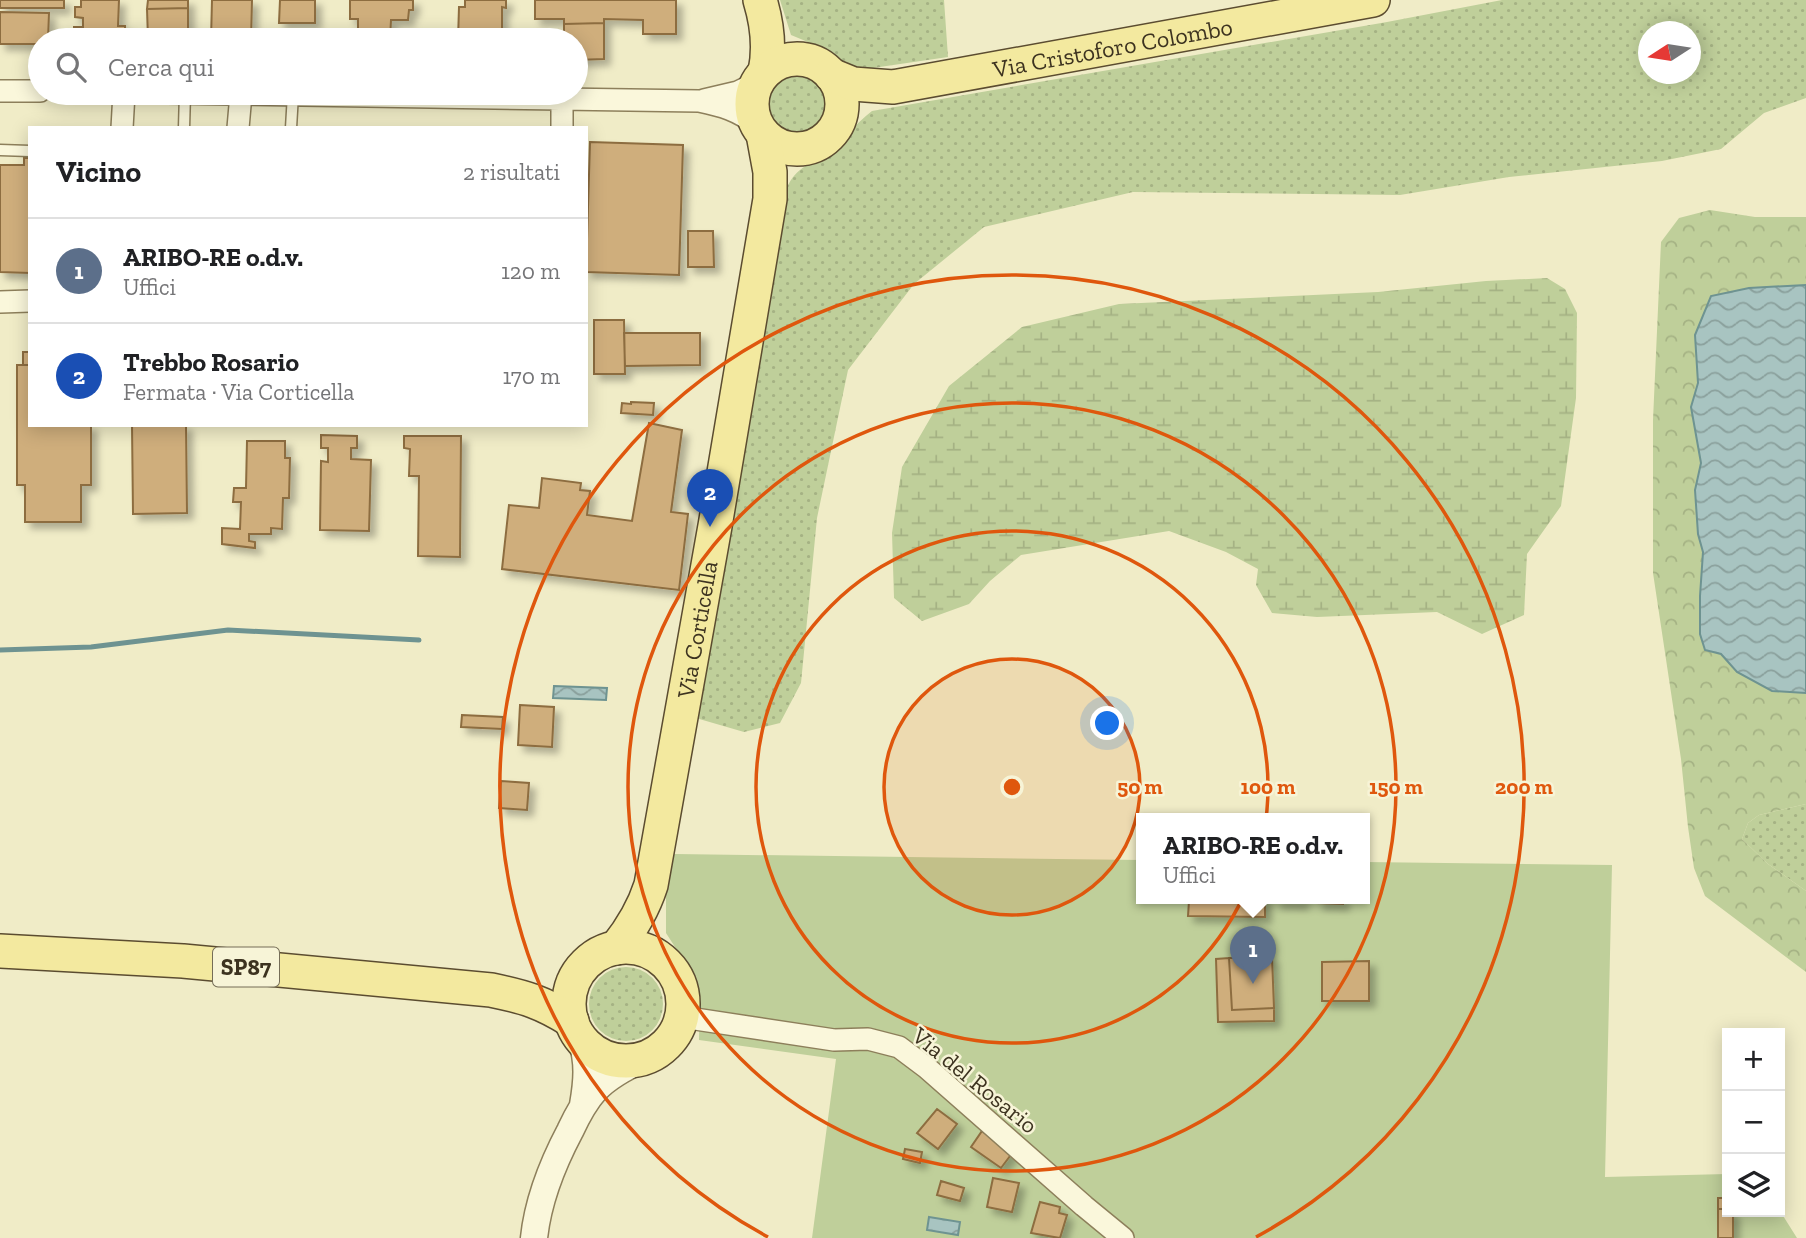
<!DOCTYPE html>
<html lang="it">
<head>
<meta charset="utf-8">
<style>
	body { margin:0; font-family:"Zilla Slab",serif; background:#f6f6f6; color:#202124 }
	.controls { position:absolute; right:21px; bottom:21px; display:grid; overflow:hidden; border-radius:0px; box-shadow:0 4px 18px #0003 }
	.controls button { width:63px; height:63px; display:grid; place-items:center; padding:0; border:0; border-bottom:2px solid #e0e0e0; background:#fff; color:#202124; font:35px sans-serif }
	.compass { position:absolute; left:1638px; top:21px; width:63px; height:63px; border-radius:50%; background:#fff; box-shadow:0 4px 18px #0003; rotate:258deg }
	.you { position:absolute; left:1108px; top:724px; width:24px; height:24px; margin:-18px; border:5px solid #fff; border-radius:50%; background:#1a73e8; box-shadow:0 0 0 10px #1a73e833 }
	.badge { display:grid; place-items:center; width:46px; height:46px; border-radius:50%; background:#0b8043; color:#fff; font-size:23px; font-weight:700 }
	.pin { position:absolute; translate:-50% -58px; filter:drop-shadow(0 2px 4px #0008) }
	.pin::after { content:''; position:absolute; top:37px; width:24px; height:21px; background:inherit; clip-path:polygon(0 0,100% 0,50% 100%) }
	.popup { position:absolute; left:1136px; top:813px; width:234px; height:91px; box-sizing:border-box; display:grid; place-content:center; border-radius:0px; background:#fff; filter:drop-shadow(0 2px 5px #0005); font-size:23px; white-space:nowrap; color:#757577 }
	.popup b { font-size:26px; color:#202124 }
	.popup::after { content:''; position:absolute; left:50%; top:100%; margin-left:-14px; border:14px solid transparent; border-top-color:#fff }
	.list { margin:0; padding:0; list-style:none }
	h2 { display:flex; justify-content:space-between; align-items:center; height:91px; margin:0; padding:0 28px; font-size:30px }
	h2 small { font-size:23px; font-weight:400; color:#757577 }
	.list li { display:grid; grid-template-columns:46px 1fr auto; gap:21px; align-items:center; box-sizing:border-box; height:105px; padding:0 28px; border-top:2px solid #e0e0e0 }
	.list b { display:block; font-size:26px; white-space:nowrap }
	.list p { margin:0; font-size:23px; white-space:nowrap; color:#757577 }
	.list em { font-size:23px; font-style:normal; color:#757577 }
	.icon { flex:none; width:38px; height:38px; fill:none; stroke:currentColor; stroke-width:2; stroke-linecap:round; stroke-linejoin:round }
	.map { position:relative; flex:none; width:1806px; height:1238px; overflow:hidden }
	.search { position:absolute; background:#fff; box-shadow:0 4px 18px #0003; left:28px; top:28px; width:560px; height:77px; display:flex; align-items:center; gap:18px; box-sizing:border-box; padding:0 24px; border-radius:38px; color:#757577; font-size:26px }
	.panel { position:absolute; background:#fff; box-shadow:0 4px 18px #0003; left:28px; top:126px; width:560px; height:301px; border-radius:0px }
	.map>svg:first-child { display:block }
</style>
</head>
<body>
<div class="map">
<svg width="1806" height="1238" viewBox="0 0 1806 1238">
	<defs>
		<pattern id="grass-dots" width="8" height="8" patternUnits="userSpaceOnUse" patternTransform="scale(1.75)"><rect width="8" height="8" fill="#bfcf9a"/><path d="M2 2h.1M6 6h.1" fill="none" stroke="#a5b284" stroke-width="1.8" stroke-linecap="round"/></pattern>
		<pattern id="forest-crowns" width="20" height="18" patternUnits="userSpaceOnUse" patternTransform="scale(1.75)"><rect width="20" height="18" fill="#bfcf9a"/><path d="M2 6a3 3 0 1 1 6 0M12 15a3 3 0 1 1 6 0" fill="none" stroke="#a5b284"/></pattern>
		<pattern id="wetland-marsh" width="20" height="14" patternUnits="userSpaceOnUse" patternTransform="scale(1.75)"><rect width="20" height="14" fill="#bfcf9a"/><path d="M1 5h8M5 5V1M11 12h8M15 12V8" fill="none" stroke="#a5b284"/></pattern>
		<pattern id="water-waves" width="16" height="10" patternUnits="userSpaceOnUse" patternTransform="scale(1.75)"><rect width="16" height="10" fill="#a8c4c1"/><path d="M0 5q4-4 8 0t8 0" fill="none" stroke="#8aa09c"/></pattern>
		<filter id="shadow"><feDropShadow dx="6" dy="6" stdDeviation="3.5" flood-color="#0004"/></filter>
	</defs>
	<rect width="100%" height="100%" fill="#f0ecc7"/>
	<path fill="url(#grass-dots)" fill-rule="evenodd" d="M780,0h164l4,57 -82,12 -20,-3 -26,-19 -29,-12z
		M1502,0h304v98l-42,15 -43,36 -59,12 -153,16 -109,18 -267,-3 -149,35 -70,57 -66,86 -31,148 -16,165 -21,40 -36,9 -55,-16 90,-507c6,-19 11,-35 30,-45 7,-4 13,-6 19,-11 16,-14 28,-30 44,-42l515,-89zM1648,32h42v42h-42z
		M768 103a31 31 0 1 1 62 0a31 31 0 1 1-62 0Z
		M1806,804v87l-38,-27 -26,-25 6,-16 11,-8z
		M589 1004a37 37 0 1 1 74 0a37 37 0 1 1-74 0Z"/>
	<path fill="url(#forest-crowns)" d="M1710,210l45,7h51v68l-57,3 -54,47 3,48 -7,24 10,56 -6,27 3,44 5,18 -3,44v38l5,15 16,5 16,18 35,19 34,2v111l-47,11 -11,8 -6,16 26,25 38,27v81l-101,-76 -11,-28 -6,-41 -7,-68 -28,-186v-153l8,-178 18,-24z"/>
	<path fill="url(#wetland-marsh)" d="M1547,278l18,11 12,24 -1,85 -15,108 -34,48 -3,61 -42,19 -45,-22 -120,5 -45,-4 -16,-28 2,-16 -32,-17 -57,-21 -148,24 -31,26 -21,23 -47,17 -28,-23 -2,-65 10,-66 47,-81 73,-59 97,-23 259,-12 108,-11z"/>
	<path fill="#bfcf9a" d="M666,853l9,1 466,6v38h224v-36l247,3 -7,312 122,-3v38l53,-1 17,27h-985l24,-179 -137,-19 1,-46 -16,-33 -18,-28z"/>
	<path fill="url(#water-waves)" stroke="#6e9391" stroke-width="2" d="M1806,285v408l-34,-2 -35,-19 -16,-18 -16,-4 -5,-16v-38l3,-44 -5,-18 -3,-44 6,-27 -10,-56 7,-24 -3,-48 16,-39 38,-8z
		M554,686l53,2 -1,12 -53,-2z
		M929,1217l31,5 -2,13 -31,-5z"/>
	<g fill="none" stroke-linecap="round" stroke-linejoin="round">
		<path stroke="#6e9391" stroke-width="5" d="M0,650l91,-3 137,-17 191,10"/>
	</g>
	<path fill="#cfae7c" stroke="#8d6d40" stroke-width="2" filter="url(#shadow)" d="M0,0h64v8h-64z
		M81,0h38l-1,26h7v14h-51v-13h9v-9l-8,-1v-10h6z
		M148,0h40v8l-41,1z
		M212,0h40l-1,40h-40z
		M280,0h35v23h-36z
		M350,0h63v10h-4l-1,10h-17l-1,20h-32v-21h-8z
		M465,0h41v8l-4,-1v33h-44l1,-33h6z
		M535,0h141v34h-33v-14l-39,-1v4l-40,1v-5h-29z
		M188,8v30l-40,1 -1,-30z
		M0,12l49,1 -1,27h-8v4h-40z
		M604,23v36l-28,1v-20h-12v-16z
		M590,142l93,3 -4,130 -93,-3z
		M24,158h6v115l-30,-1v-107h24z
		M688,231h25l1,36h-26z
		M594,320h30l1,54h-31z
		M624,333h76v32l-75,1z
		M23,352h7v13h-7z
		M17,365h13v60h61v60h-10v37h-56v-37h-8z
		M631,402l23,1 -1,12 -32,-2 1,-10 9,1z
		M649,423l33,7 -11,82 17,2 -9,76 -177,-21 7,-64 30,3 3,-30 39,5 -1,7 10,1 -3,24 45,6z
		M132,425h54l1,88 -54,1z
		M321,435l36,1v12h-6v11l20,1 -2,71 -49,-1 1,-69 7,1v-14h-7z
		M404,436h57l-1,121 -42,-1 1,-80h-10l1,-27 -6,-1z
		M247,441h38v17h5l-1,40h-6l-1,31 -11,-1v6h-22v7l6,1v6l-33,-4v-16l18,1 1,-27h-8l1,-14h12z
		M520,705l34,2 -2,40 -34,-2z
		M462,715l41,2 -1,12 -41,-2z
		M501,781l28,2 -2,27 -28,-2z
		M1254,898h11v19l-77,-1 1,-15 65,1z
		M1276,898h26v5l-27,-1z
		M1318,898h25v6l-26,-1z
		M1272,957l2,51 -42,2 -3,-52z
		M1229,958l3,52 42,-2v13l-56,1 -2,-63z
		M1369,961v40h-47v-39z
		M937,1109l20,15 -19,25 -21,-16z
		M982,1131l31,21 -12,16 -30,-21z
		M905,1149l17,3 -2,11 -17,-4z
		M993,1178l26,5 -7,29 -25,-5z
		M941,1181l23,7 -4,13 -23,-6z
		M1718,1198h9v11h-9z
		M1040,1202l20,5 -1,6 8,2 -7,23 -29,-5z
		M1718,1209h9v3h6v26h-15z"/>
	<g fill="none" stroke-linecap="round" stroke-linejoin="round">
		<g stroke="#8d7f5b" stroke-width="13">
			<path id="service" d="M184,128l1,-35
				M291,128l2,-34
				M0,150l30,1"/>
		</g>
		<g stroke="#8d7f5b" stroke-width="24">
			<path id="minor" d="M0,91h40
				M167,93l532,8c24,5 38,9 58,24
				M704,100l34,-8 20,-10
				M122,128l2,-35
				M238,128l3,-34
				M562,128v-30
				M0,302l30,-1
				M682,1017l152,23 34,-1 31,8 28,21 157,138 39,32"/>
		</g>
		<g stroke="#8d7f5b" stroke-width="29">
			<path id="tertiary" d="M581,1039c8,23 6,43 2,66
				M534,1238c4,-38 18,-73 36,-107 7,-15 14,-29 25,-41 14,-15 32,-24 50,-32"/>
		</g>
		<g stroke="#5b4c30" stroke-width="36">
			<g id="primary">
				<path d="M760,0c7,23 10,48 5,72"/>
				<circle cx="797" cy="104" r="45"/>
				<path id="s1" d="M831,75l22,9 40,3 480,-87"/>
				<circle cx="626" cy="1004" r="57"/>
				<path id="s2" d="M616,948c16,-20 27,-38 35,-63l64,-359 55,-327v-27l-7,-38"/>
				<path d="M0,951l183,10 308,29c34,7 51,12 81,31"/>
			</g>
		</g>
		<use href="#service" stroke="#faf7db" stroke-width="10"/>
		<use href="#minor" stroke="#faf7db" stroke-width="21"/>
		<use href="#tertiary" stroke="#faf7db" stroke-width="26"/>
		<use href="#primary" stroke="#f3e99f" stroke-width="33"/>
	</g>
	<circle cx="1012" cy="787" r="128" fill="#df570d" fill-opacity=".12"/>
	<g fill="none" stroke="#df570d" stroke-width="3.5">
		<circle cx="1012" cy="787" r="128"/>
		<circle cx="1012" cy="787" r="256"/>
		<circle cx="1012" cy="787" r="384"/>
		<path d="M768 1237A512 512 0 1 1 1256 1237"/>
	</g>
	<g text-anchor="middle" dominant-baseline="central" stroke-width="5" stroke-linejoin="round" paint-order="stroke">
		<rect fill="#f7f4d7" stroke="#756d57" stroke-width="2" x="213" y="947.5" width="66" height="39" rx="5"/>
		<g font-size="23" font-weight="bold" fill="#3d3320">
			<text x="246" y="967">SP87</text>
		</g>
		<g font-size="24" fill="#3d3320" stroke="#f7f4d7">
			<text stroke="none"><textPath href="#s1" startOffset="287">Via Cristoforo Colombo</textPath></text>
			<text stroke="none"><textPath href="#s2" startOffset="332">Via Corticella</textPath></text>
			<text transform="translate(975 1080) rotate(39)">Via del Rosario</text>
		</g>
	</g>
	<circle cx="1012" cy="787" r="10" fill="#df570d" stroke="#f7f4d7" stroke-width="3.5"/>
	<g font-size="21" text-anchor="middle" font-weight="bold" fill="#df570d" stroke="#f7f4d7" stroke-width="5" stroke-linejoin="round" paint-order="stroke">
		<text x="1140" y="794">50 m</text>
		<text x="1268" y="794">100 m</text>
		<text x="1396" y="794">150 m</text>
		<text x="1524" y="794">200 m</text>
	</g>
</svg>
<div class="controls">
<button>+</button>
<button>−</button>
<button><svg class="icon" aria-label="layers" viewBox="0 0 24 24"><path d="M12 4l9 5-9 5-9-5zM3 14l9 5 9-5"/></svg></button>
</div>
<svg class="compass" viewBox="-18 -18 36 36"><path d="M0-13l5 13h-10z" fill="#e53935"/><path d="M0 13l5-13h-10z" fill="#757577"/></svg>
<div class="you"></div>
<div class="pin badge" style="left:1253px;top:984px;background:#5c6f8a">1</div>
<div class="popup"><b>ARIBO-RE o.d.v.</b>Uffici</div>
<div class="pin badge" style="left:710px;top:527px;background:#1a4fb4">2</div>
<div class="search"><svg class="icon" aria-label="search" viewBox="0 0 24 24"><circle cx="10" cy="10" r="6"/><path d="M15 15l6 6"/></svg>Cerca qui</div>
<section class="panel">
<h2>Vicino<small>2 risultati</small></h2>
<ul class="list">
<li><span class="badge" style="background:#5c6f8a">1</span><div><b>ARIBO-RE o.d.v.</b><p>Uffici</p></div><em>120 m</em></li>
<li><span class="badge" style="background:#1a4fb4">2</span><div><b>Trebbo Rosario</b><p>Fermata · Via Corticella</p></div><em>170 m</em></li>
</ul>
</section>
</div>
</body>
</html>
